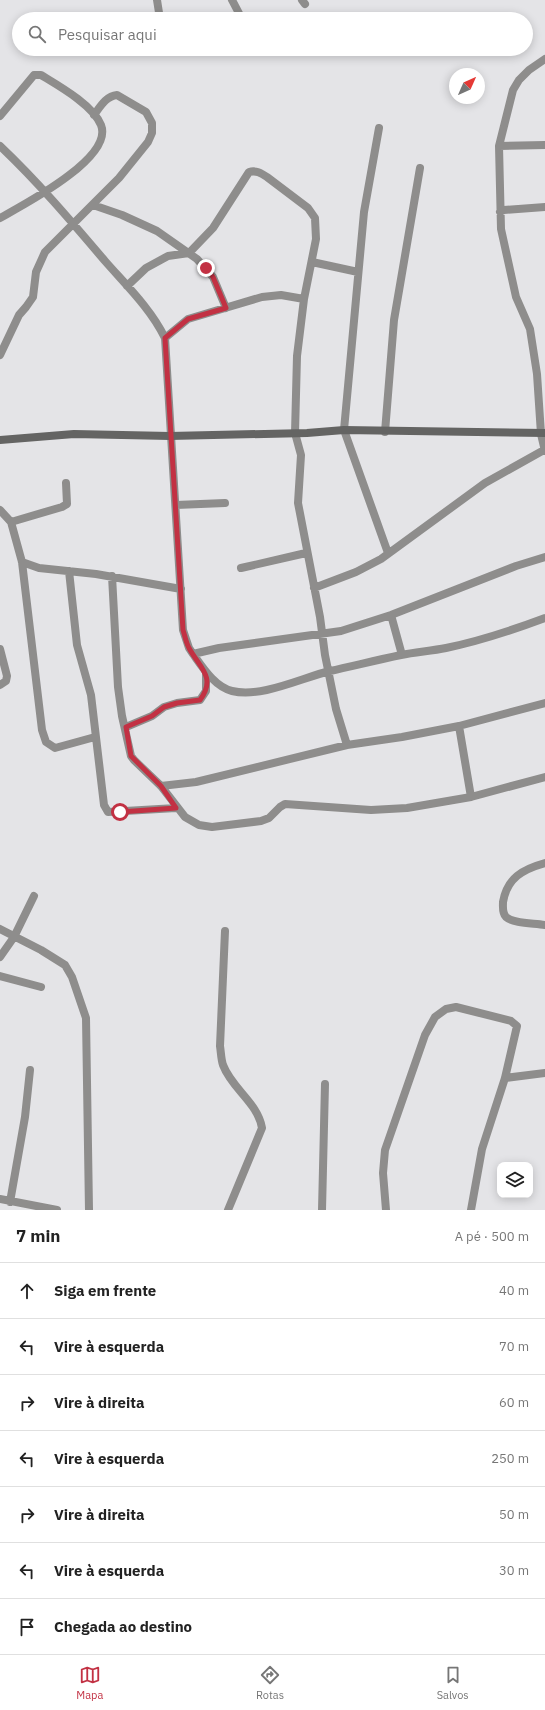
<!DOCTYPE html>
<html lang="pt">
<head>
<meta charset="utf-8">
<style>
	body { margin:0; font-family:"IBM Plex Sans",sans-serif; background:#f2f2f2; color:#222 }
	.controls { position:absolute; right:12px; bottom:12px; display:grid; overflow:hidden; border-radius:8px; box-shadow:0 2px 10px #0003 }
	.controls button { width:36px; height:36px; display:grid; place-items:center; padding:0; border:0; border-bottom:1px solid #e0e0e0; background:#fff; color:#222; font:20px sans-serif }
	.compass { position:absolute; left:449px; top:68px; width:36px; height:36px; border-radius:50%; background:#fff; box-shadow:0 2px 10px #0003; rotate:45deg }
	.stop { position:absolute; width:12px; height:12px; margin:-9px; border:3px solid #c23143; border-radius:50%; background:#fff }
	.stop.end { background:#c23143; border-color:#fff; box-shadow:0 1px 4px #0008 }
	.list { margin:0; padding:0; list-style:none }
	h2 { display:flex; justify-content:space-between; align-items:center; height:52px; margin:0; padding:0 16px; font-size:17px }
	h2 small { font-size:13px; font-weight:400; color:#767676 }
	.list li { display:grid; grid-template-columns:26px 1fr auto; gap:12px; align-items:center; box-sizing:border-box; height:56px; padding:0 16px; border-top:1px solid #e0e0e0 }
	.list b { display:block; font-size:15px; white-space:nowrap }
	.list em { font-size:13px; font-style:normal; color:#767676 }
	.icon { flex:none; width:22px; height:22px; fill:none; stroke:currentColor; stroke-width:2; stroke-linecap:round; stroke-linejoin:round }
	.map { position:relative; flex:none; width:545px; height:1210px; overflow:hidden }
	.search { position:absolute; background:#fff; box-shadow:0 2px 10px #0003; left:12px; right:12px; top:12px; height:44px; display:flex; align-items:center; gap:10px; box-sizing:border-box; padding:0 14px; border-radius:22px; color:#767676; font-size:15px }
	.sheet { height:444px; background:#fff }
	nav { display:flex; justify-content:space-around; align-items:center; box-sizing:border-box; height:56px; border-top:1px solid #e0e0e0; background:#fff; font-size:11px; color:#767676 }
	nav a { display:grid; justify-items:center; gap:2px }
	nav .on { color:#c23143 }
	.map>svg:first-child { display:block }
</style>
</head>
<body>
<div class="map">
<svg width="545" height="1210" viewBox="0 0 545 1210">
	<rect width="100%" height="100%" fill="#e4e4e7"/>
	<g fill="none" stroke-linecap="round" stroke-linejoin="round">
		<path stroke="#8e8d8c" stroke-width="8" d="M157,0l3,19
			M232,0l10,19
			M302,0l3,4
			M545,59l-16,11 -10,10 -6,10 -14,56 2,83 15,68 14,32 7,45 4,60 4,17
			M0,116l34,-41h7c18,11 52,30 60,50 13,33 -78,80 -101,93
			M379,128l-15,84 -20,218 44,123
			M0,146c38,36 71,75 105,115 21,24 46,48 60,77l18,292 6,18 4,6 26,-6 122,-17 50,-16 125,-49 29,-9
			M499,146l46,-1
			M93,205l29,10 35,16 40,28 16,18 13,31
			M500,212l4,-2 41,-3
			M312,262l46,10
			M127,286l19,-18 22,-12 21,-3 24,-25 36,-56c7,-2 12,1 18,5l41,31 7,10 1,21 -12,60 -7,57 -2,77 6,22 -3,48 22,114 5,38 11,54 11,36
			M165,338l23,-19 74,-22 19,-2 23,4
			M0,355l19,-40 7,-8 7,-10 3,-25 9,-20 74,-74 29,-36 4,-9v-10l-6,-11 -29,-17c-11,1 -17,12 -23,20
			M385,432l9,-112 26,-152
			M176,505l49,-2
			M0,510l11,12 11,40 20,168 4,12 9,6 40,-11
			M11,522l51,-15 5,-3 -1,-21
			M22,562l17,6 57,6 85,15
			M241,568l65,-15
			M69,571l8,74 14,50 13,110 4,7 68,-4
			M112,576l6,111 4,29 9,40 3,4 27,26 24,31 14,8 13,2 49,-6 8,-3 11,-11 5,-3 86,6 36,-2 64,-11
			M314,588l42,-16 25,-13 104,-76 59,-33
			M391,615l11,40
			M0,649l7,27 -1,5 -6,4
			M193,654c10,14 22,33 39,37 30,7 69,-13 98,-20 23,-5 47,-11 71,-16 15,-3 30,-4 45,-7 34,-7 67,-18 99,-30
			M459,726l12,71 74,-20
			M126,727l26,-11 12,-9 13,-4 23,-3 6,-9v-18
			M161,786l35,-4 151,-37 55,-8 57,-11 86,-23
			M545,863c-22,6 -38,15 -42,39 0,5 -1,11 3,15 8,7 28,6 39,8
			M0,929l41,21 24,15 7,12 14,41 3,192
			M225,931l-5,115c1,6 1,13 3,19 9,24 35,38 39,63l-34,82
			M0,957l14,-20 20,-41
			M0,976l41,11
			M505,1078l40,-5
			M0,1199l57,11
			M10,1202l15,-85 5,-47
			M322,1210l3,-126
			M386,1210l-3,-37 2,-23 40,-115 10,-18 11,-8 10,-2 55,14 6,5 -12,52 -23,71 -11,61"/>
		<path stroke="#646463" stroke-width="8" d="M0,440l74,-6 96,2 137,-3 37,-3 201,3"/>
	</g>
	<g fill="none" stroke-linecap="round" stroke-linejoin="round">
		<path stroke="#c23143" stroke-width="5" d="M120,812l56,-4 -15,-22 -30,-30 -5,-29 26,-11 12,-9 13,-4 23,-3c17,-23 -1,-33 -11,-52 -3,-5 -4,-12 -6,-18l-18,-292 23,-19 38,-11 -13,-31 -7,-9"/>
	</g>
</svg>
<div class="controls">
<button><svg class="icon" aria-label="layers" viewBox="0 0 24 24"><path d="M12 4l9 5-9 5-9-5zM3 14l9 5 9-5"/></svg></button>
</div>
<svg class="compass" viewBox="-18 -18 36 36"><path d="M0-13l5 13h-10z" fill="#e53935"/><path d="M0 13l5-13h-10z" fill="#767676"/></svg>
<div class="stop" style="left:120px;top:812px"></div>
<div class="stop end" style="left:206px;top:268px"></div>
<div class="search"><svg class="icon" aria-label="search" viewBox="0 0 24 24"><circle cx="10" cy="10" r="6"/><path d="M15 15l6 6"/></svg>Pesquisar aqui</div>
</div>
<section class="sheet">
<h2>7 min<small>A pé · 500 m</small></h2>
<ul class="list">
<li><svg class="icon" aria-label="ahead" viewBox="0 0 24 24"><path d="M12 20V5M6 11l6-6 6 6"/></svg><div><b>Siga em frente</b></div><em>40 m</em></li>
<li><svg class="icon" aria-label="left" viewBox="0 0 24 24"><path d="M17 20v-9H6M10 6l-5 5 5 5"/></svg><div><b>Vire à esquerda</b></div><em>70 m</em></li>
<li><svg class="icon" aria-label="right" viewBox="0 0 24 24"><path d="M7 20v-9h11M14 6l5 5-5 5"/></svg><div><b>Vire à direita</b></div><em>60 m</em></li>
<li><svg class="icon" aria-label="left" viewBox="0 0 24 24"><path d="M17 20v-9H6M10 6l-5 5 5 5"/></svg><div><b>Vire à esquerda</b></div><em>250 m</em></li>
<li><svg class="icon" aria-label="right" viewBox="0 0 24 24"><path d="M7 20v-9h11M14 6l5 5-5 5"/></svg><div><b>Vire à direita</b></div><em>50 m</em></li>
<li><svg class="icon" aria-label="left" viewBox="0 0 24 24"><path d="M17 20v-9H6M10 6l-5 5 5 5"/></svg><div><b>Vire à esquerda</b></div><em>30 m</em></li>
<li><svg class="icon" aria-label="arrive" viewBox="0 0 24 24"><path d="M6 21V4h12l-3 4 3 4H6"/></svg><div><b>Chegada ao destino</b></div></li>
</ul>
</section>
<nav>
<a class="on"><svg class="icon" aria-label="map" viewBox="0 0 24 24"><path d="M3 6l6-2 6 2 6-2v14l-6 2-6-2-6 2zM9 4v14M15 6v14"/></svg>Mapa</a>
<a><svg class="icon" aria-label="directions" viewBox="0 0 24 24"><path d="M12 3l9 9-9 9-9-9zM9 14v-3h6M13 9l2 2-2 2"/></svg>Rotas</a>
<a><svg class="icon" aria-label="saved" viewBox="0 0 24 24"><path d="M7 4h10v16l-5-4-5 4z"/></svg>Salvos</a>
</nav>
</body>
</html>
